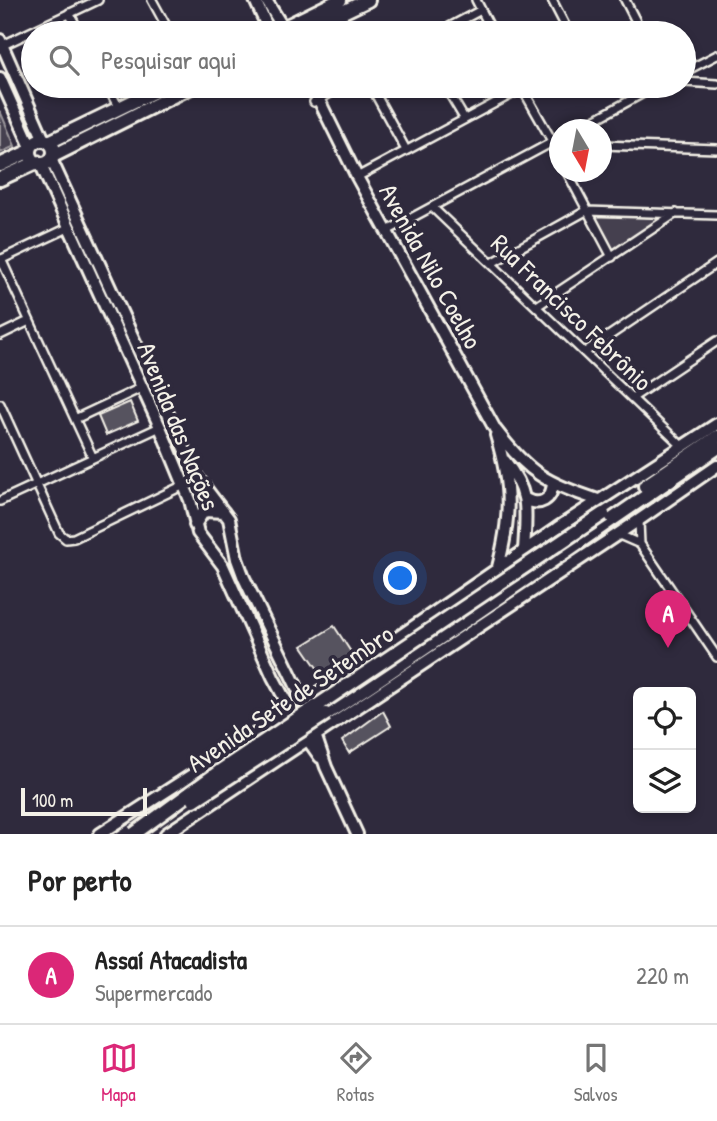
<!DOCTYPE html>
<html lang="pt">
<head>
<meta charset="utf-8">
<style>
	body { margin:0; font-family:"Patrick Hand",sans-serif; background:#f2f2f2; color:#222 }
	.controls { position:absolute; right:21px; bottom:21px; display:grid; overflow:hidden; border-radius:10px; box-shadow:0 4px 10px #0003 }
	.controls button { width:63px; height:63px; display:grid; place-items:center; padding:0; border:0; border-bottom:2px solid #e0e0e0; background:#fff; color:#222; font:35px sans-serif }
	.compass { position:absolute; left:549px; top:119px; width:63px; height:63px; border-radius:50%; background:#fff; box-shadow:0 4px 10px #0003; rotate:170deg }
	.scale { position:absolute; left:21px; bottom:18px; width:126px; box-sizing:border-box; padding-left:7px; border:4px solid #f4f1e8; border-top:0; font-size:19px; line-height:24px; white-space:nowrap; color:#f4f1e8; -webkit-text-stroke:5px #2f2a3d; paint-order:stroke }
	.you { position:absolute; left:401px; top:579px; width:24px; height:24px; margin:-18px; border:5px solid #fff; border-radius:50%; background:#1a73e8; box-shadow:0 0 0 10px #1a73e833 }
	.badge { display:grid; place-items:center; width:46px; height:46px; border-radius:50%; background:#db2777; color:#fff; font-size:23px; font-weight:700 }
	.pin { position:absolute; translate:-50% -58px; filter:drop-shadow(0 2px 4px #0008) }
	.pin::after { content:''; position:absolute; top:37px; width:24px; height:21px; background:inherit; clip-path:polygon(0 0,100% 0,50% 100%) }
	.list { margin:0; padding:0; list-style:none }
	h2 { display:flex; justify-content:space-between; align-items:center; height:91px; margin:0; padding:0 28px; font-size:30px }
	h2 small { font-size:23px; font-weight:400; color:#767676 }
	.list li { display:grid; grid-template-columns:46px 1fr auto; gap:21px; align-items:center; box-sizing:border-box; height:98px; padding:0 28px; border-top:2px solid #e0e0e0 }
	.list b { display:block; font-size:26px; white-space:nowrap }
	.list p { margin:0; font-size:23px; white-space:nowrap; color:#767676 }
	.list em { font-size:23px; font-style:normal; color:#767676 }
	.icon { flex:none; width:38px; height:38px; fill:none; stroke:currentColor; stroke-width:2; stroke-linecap:round; stroke-linejoin:round }
	.map { position:relative; flex:none; width:717px; height:834px; overflow:hidden }
	.search { position:absolute; background:#fff; box-shadow:0 4px 10px #0003; left:21px; right:21px; top:21px; height:77px; display:flex; align-items:center; gap:18px; box-sizing:border-box; padding:0 24px; border-radius:38px; color:#767676; font-size:26px }
	.sheet { height:189px; background:#fff }
	nav { display:flex; justify-content:space-around; align-items:center; box-sizing:border-box; height:98px; border-top:2px solid #e0e0e0; background:#fff; font-size:19px; color:#767676 }
	nav a { display:grid; justify-items:center; gap:4px }
	nav .on { color:#db2777 }
	.map>svg:first-child { display:block }
</style>
</head>
<body>
<div class="map">
<svg width="717" height="834" viewBox="0 0 717 834">
	<rect width="100%" height="100%" fill="#2f2a3d"/>
	<filter id="ink" filterUnits="userSpaceOnUse"><feTurbulence type="fractalNoise" baseFrequency=".0143" numOctaves="2"/><feDisplacementMap in="SourceGraphic" scale="14" xChannelSelector="R" yChannelSelector="G"/><feConvolveMatrix kernelMatrix="1 2 1 2 8 2 1 2 1" color-interpolation-filters="sRGB"/></filter>
	<g filter="url(#ink)">
		<path fill="#454050" stroke="#9c989c" stroke-width="2" d="M0,111l15,35 -15,7z
			M588,212l82,2 -57,36z"/>
		<path fill="#56525f" stroke="#f4f1e8" stroke-width="2" d="M130,402l8,19 -32,14 -8,-19z
			M334,626l19,29 -31,20 -20,-29z
			M383,711l8,15 -42,27 -7,-12z"/>
		<g fill="none" stroke-linecap="round" stroke-linejoin="round">
			<g stroke="#f4f1e8" stroke-width="12">
				<path id="minor" d="M152,0l18,33
					M476,0l17,33
					M552,0l17,33
					M625,0l17,33
					M69,13l11,20
					M438,33l43,-23
					M623,33l14,-8
					M1,46l97,-46
					M684,72l33,-17
					M684,82l33,2
					M107,86l12,22
					M371,86l35,64
					M445,86l19,32
					M521,86l39,69
					M314,102l29,-16
					M576,130l80,-44
					M602,145l115,4
					M567,172l45,85
					M357,177l170,-91
					M432,207l251,240
					M387,231l173,-93
					M1,259l92,199
					M0,260l68,-32
					M492,263l94,-52 131,4
					M537,306l139,-93
					M0,335l29,-14
					M585,352l132,-89
					M632,398l85,-57
					M0,404l59,129 7,6 8,-1 110,-53
					M75,419l66,-31
					M0,501l160,-74
					M639,521l1,23 77,113
					M617,534l23,10"/>
			</g>
			<g stroke="#f4f1e8" stroke-width="16">
				<path id="secondary" d="M255,0l15,33
					M266,0l16,26
					M0,40l44,100
					M0,78l31,69
					M312,86l45,91 138,252c34,45 50,53 103,71
					M51,159l146,318 32,42 8,40 7,19 60,124 22,65 31,67
					M40,163l120,264 30,73 8,33 25,33 50,111 30,56 17,24
					M496,435c16,53 15,83 1,136
					M505,461c26,33 21,50 19,90
					M525,499c15,8 27,1 28,-16
					M195,525l9,-14 20,1
					M304,702l253,-174 160,-104
					M316,735l323,-215 78,-54
					M100,834l191,-123
					M166,834l141,-94"/>
			</g>
			<g stroke="#f4f1e8" stroke-width="18">
				<path id="primary" d="M285,27l55,-27
					M270,33l2,-4 7,-4 9,6
					M299,33l69,-33
					M30 152a12 12 0 1 1 24 0a12 12 0 1 1-24 0Z
					M49,142l116,-56
					M53,156l140,-70
					M0,165l30,-14
					M0,179l37,-17"/>
			</g>
			<g stroke="#f4f1e8" stroke-width="18">
				<path id="trunk" d="M645,486l72,-49
					M522,569l2,-18
					M326,714c132,-86 260,-178 391,-266"/>
			</g>
			<use href="#minor" stroke="#2f2a3d" stroke-width="7"/>
			<use href="#secondary" stroke="#2f2a3d" stroke-width="10"/>
			<use href="#primary" stroke="#2f2a3d" stroke-width="12"/>
			<use href="#trunk" stroke="#2f2a3d" stroke-width="12"/>
			<g stroke="#f4f1e8" stroke-width="18" stroke-linecap="butt">
				<path id="trunk-bridge" d="M194,800l132,-86
					M134,834l86,-63 383,-257"/>
			</g>
			<use href="#trunk-bridge" stroke="#2f2a3d" stroke-width="12"/>
		</g>
	</g>
	<g text-anchor="middle" dominant-baseline="central" stroke-width="7" stroke-linejoin="round" paint-order="stroke">
		<g font-size="26" fill="#f4f1e8" stroke="#2f2a3d">
			<text transform="translate(431 266) rotate(61)">Avenida Nilo Coelho</text>
			<text transform="translate(572 312) rotate(44)">Rua Francisco Febrônio</text>
			<text transform="translate(179 426) rotate(68)">Avenida das Nações</text>
			<text transform="translate(290 698) rotate(-34)">Avenida Sete de Setembro</text>
		</g>
	</g>
</svg>
<div class="controls">
<button><svg class="icon" aria-label="locate" viewBox="0 0 24 24"><circle cx="12" cy="12" r="6"/><path d="M12 2v4M12 18v4M2 12h4M18 12h4"/></svg></button>
<button><svg class="icon" aria-label="layers" viewBox="0 0 24 24"><path d="M12 4l9 5-9 5-9-5zM3 14l9 5 9-5"/></svg></button>
</div>
<svg class="compass" viewBox="-18 -18 36 36"><path d="M0-13l5 13h-10z" fill="#e53935"/><path d="M0 13l5-13h-10z" fill="#767676"/></svg>
<div class="scale">100 m</div>
<div class="you"></div>
<div class="pin badge" style="left:668px;top:648px">A</div>
<div class="search"><svg class="icon" aria-label="search" viewBox="0 0 24 24"><circle cx="10" cy="10" r="6"/><path d="M15 15l6 6"/></svg>Pesquisar aqui</div>
</div>
<section class="sheet">
<h2>Por perto<small></small></h2>
<ul class="list">
<li><span class="badge">A</span><div><b>Assaí Atacadista</b><p>Supermercado</p></div><em>220 m</em></li>
</ul>
</section>
<nav>
<a class="on"><svg class="icon" aria-label="map" viewBox="0 0 24 24"><path d="M3 6l6-2 6 2 6-2v14l-6 2-6-2-6 2zM9 4v14M15 6v14"/></svg>Mapa</a>
<a><svg class="icon" aria-label="directions" viewBox="0 0 24 24"><path d="M12 3l9 9-9 9-9-9zM9 14v-3h6M13 9l2 2-2 2"/></svg>Rotas</a>
<a><svg class="icon" aria-label="saved" viewBox="0 0 24 24"><path d="M7 4h10v16l-5-4-5 4z"/></svg>Salvos</a>
</nav>
</body>
</html>
